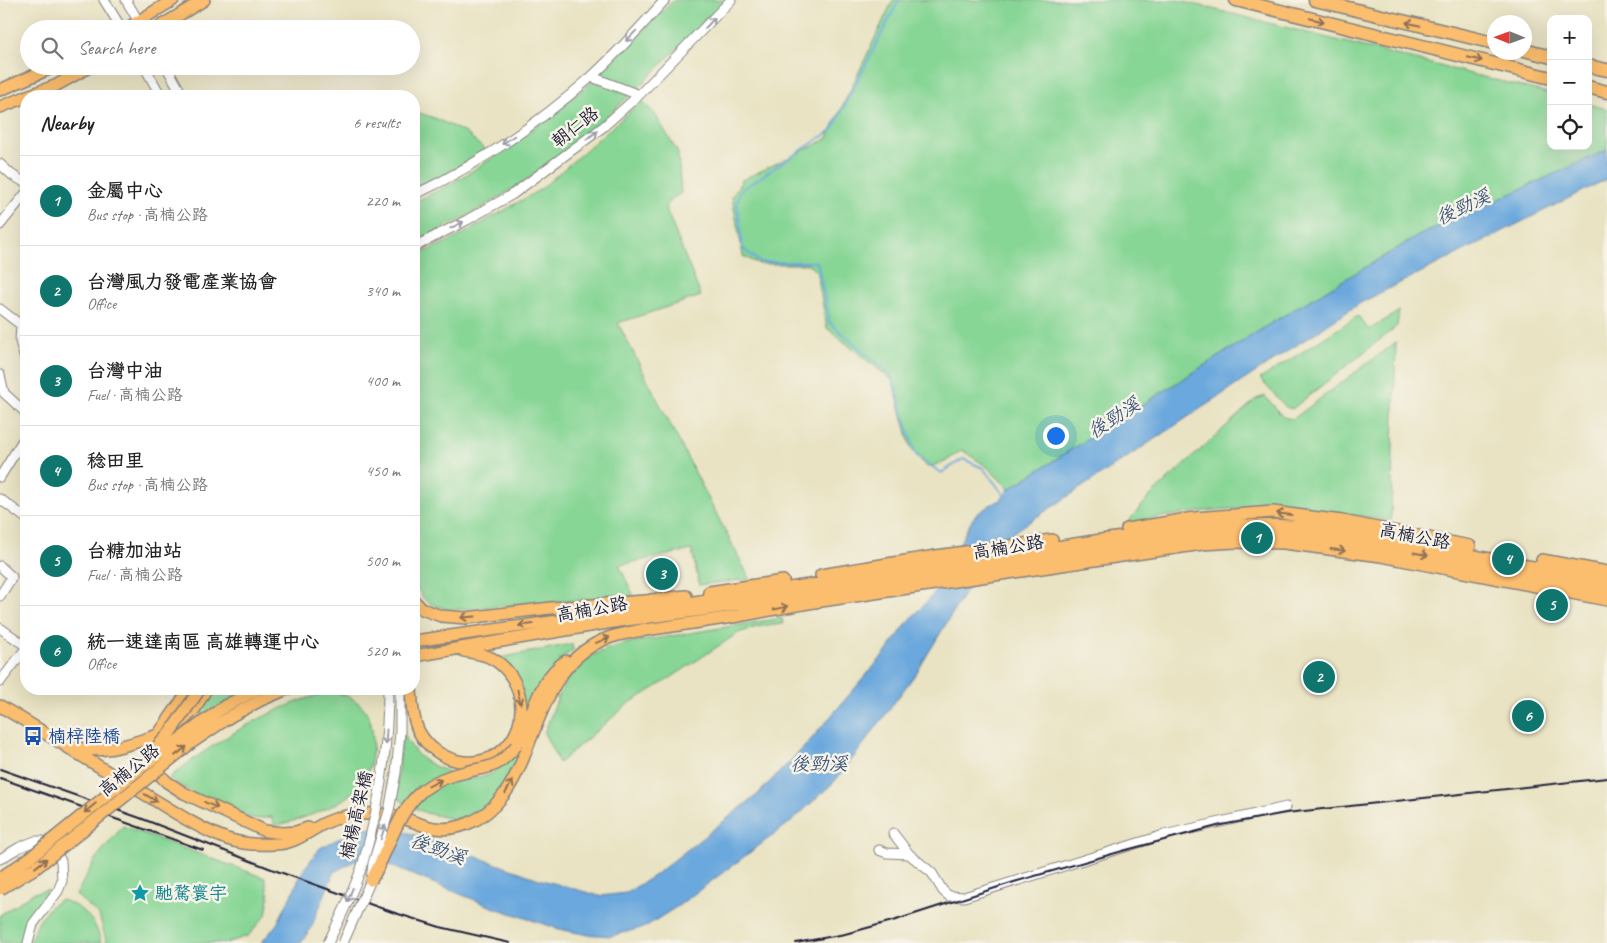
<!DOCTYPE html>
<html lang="en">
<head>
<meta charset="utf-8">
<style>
	body { margin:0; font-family:Caveat,"LXGW WenKai TC",sans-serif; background:#f6f6f6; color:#222 }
	.controls { position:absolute; right:15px; top:15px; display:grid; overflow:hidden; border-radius:10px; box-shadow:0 5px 20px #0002 }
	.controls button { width:45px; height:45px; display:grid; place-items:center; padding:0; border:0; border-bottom:1px solid #e0e0e0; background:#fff; color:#222; font:25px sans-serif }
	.compass { position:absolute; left:1487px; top:15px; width:45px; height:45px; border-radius:50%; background:#fff; box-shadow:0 5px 20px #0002; rotate:271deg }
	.you { position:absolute; left:1055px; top:435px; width:18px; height:18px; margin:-12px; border:4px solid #fff; border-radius:50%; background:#1a73e8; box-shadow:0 0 0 8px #1a73e833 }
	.badge { display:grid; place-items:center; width:32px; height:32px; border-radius:50%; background:#0f766e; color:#fff; font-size:16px; font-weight:700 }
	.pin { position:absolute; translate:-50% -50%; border:2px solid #fff; box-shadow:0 1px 5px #0006 }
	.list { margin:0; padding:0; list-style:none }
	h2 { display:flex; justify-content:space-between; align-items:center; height:65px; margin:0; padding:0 20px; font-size:21px }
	h2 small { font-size:16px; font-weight:400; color:#767676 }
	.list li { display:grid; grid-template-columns:32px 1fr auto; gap:15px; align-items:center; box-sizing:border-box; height:90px; padding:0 20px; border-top:1px solid #e0e0e0 }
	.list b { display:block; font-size:19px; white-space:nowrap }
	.list p { margin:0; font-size:16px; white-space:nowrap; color:#767676 }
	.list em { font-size:16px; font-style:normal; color:#767676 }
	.icon { flex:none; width:28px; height:28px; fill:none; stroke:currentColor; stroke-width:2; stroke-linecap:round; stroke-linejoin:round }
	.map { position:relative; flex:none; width:1607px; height:943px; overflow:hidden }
	.search { position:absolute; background:#fff; box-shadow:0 5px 20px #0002; left:20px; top:20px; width:400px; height:55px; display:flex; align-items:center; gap:12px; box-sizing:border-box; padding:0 18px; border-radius:28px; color:#767676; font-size:19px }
	.panel { position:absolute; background:#fff; box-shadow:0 5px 20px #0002; left:20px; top:90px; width:400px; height:605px; border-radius:20px }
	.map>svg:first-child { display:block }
</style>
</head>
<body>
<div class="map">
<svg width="1607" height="943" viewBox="0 0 1607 943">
	<rect width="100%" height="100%" fill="#f7f3e8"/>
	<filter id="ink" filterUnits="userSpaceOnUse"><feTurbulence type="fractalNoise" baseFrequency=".02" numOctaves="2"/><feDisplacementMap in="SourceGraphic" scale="10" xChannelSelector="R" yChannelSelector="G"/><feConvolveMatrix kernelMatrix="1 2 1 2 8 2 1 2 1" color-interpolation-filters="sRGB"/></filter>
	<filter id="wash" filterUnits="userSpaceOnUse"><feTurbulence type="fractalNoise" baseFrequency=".0096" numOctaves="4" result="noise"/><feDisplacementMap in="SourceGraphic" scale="20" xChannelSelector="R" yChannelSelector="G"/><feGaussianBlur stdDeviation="1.12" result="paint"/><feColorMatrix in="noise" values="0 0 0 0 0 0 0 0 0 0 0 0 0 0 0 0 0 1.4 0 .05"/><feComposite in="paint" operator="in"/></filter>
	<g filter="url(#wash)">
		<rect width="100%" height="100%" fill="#e9e3c3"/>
		<path fill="#87d695" stroke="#547c68" d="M674,0h52l-89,89 -37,-15z
			M893,0h284l374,94v52h37v-42l19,5v41l-189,86 -145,86 -264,167 -23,-23 -24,-16 -17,12 -18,5 -16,-18 -18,-68 -66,-53 -10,-55 -9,-9h-49l-16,-8 -11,-59 10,-17 85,-41z
			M593,81l37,14c-63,60 -135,113 -216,146v-39c67,-30 122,-75 179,-121z
			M642,101l13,13 23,39 3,40 -12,8 -3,8 35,87 -83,27 132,256 -51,6 -7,-35 -73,15 15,31 -184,14c-24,-7 -29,-8 -36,-33v-320l44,-20 83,-48z
			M414,111l23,8 29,14 19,17 -45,28 -26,13z
			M1399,311l-2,15 -105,83 -6,-2 -26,-28 98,-63 11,14z
			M1396,342l-5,179c-41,-7 -84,-13 -126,-13 -47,-1 -92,7 -138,15l24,-28 105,-96 9,-3 18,21 10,2z
			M782,618l1,6 -26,3 -19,6 -69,46 -41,25 -69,59 -15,-30c21,-52 24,-76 84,-90z
			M572,644l1,6 -12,9 -42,74 4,-26 -24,-49z
			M210,689h40l-62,36 10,-10z
			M332,691c11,3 22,7 30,15 17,17 13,66 -4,82 -23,21 -53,30 -83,38l-3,-9 -15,2 -14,-4 -45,-19 -29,-18c47,-38 104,-72 163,-87z
			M403,732c13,26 21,30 48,41l-47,30 -9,-8z
			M524,748l-17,36 -10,14 -28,21 -21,-1 -22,-5 -14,-6 13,-11 18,-12 47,-9z
			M123,826l142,52 4,19 -3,18 -18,21 -22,7h-119l-8,-28 -23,-20 20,-37z
			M47,890l4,5 -23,32 -8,16h-20v-28l33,-22z
			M62,900c21,7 35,21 39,43h-71c4,-15 16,-39 32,-43z"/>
		<path fill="#6ba8dd" stroke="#46658c" d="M1607,150v29l-245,123 -357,236 -41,56 -47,78 -60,81 -22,28 -43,40 -114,85 -33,21 -34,9 -28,-2 -24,-5 -67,-22 -123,-50 -16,5 -19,10 -23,56 -10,15h-40l16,-19 27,-55 16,-21 42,-21 47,6 130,46 61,17 26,-3 29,-18 102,-80 50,-51 79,-92 22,-30 26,-28 37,-73 6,-7 13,-9 11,-5 8,-11 264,-167 145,-86z"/>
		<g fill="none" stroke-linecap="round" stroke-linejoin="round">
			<path stroke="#6ba8dd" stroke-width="2" d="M899,0l-67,130 -91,60 -4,12 6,47 17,13h57l13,61 62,53 24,79 25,18 22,-14 20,9 22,28"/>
		</g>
	</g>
	<g filter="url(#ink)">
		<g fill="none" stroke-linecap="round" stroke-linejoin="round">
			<g stroke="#86827f" stroke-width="11">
				<path id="minor" d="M104,0l18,29
					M126,0l17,29
					M144,66l17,30
					M166,66l17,30
					M592,77l47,18
					M0,164l12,11 14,8
					M414,195c63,-30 124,-71 177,-118 25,-22 51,-52 74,-77
					M0,225l26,-32
					M414,247l53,-27 46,-26 90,-67 36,-32 92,-95
					M0,309l21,16 -1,16 6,22
					M0,375l4,18 22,20
					M0,477l26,-42
					M0,499l26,19
					M0,566l12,11 -12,19
					M0,628l26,18
					M0,682l26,-34
					M893,833l16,21 23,19 11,18 6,5 15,1 200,-62 122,-28
					M879,850l8,3 22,1
					M0,859l20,-12 15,-6h8l10,6 8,14 1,20 -4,10 -25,33 -5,19"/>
			</g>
			<g stroke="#86827f" stroke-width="14">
				<path id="major" d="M126,29l47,-29
					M156,29l48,-29
					M0,90l56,-24
					M27,96l28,-10 36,-20
					M0,107l26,-10
					M1127,529l67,-11 79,-6 69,9 128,25
					M1542,560l65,12
					M821,575l115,-19 116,-16
					M709,592l74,-11
					M651,600l35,-4
					M414,601l8,8 19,7 25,2 85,-10 107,-8
					M639,631l94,-14 75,-14 220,-33 174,-26 34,-2 48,1 97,13 226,44
					M414,641l316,-44 371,-57 96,-13 37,-3 88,3 285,54
					M414,656l205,-35 83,-11 498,-74 75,-2 43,3 70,11 219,43
					M190,689l-32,46 -2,30 2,6 4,6 5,5 17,11 81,38 18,2 13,-1 12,-4
					M411,689c1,13 1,28 7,41 16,32 60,44 87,18 26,-25 19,-71 -12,-89 -8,-5 -19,-6 -29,-8
					M0,706c48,28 95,59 143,87 27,16 54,35 84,46 15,5 32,6 47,5 21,0 33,-12 51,-21 17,-8 35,-10 54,-9 18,1 30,6 46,12 30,9 59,-6 77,-29 11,-13 18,-30 24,-46 17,-43 31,-91 77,-111 13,-6 28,-7 42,-11
					M225,706l33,-17
					M231,716l30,-16 26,-11
					M178,725l16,-15 12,-21
					M520,740c13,-27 19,-62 46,-79
					M74,747c31,9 60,-5 91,-14"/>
			</g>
			<g stroke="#86827f" stroke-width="15">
				<path id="highway" d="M1236,0l315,78
					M1315,0l179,43
					M1524,50l27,7
					M1588,66l19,4
					M1588,87l19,5"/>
			</g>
			<use href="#minor" stroke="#fff" stroke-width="9"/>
			<use href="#major" stroke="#fbbd6e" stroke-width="11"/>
			<use href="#highway" stroke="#fbbd6e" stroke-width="12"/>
			<path stroke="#22223b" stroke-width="2" d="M0,769l140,49 134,52 118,42 48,15 70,16
				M0,778l203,72
				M796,943l49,-9 51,-14 118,-38 112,-32 95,-25 65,-12 321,-35"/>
			<g stroke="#86827f" stroke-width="11" stroke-linecap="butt">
				<path id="minor-bridge" d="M328,943c12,-25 25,-50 34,-77 18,-59 26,-115 26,-177
					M343,943l28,-63 2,-17 16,-52 7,-38 4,-41v-43"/>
			</g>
			<g stroke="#86827f" stroke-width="14" stroke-linecap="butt">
				<path id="major-bridge" d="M146,759l23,-25 31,-45
					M0,878l31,-21 111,-90 83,-61
					M371,880c18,-29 25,-68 52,-90 12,-9 28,-15 43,-18 10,-3 20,-3 30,-8 8,-4 14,-11 20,-18
					M0,889l37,-22 154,-124 40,-27"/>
			</g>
			<use href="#minor-bridge" stroke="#fff" stroke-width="9"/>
			<use href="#major-bridge" stroke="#fbbd6e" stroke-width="11"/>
		</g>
		<defs><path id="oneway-shaft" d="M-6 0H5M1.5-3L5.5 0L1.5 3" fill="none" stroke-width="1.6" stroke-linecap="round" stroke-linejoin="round" transform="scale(1.25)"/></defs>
		<g stroke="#8e7054">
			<use href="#oneway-shaft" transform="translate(1317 20) rotate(14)"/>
			<use href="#oneway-shaft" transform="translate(1413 24) rotate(-167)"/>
			<use href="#oneway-shaft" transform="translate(1475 59) rotate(14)"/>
			<use href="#oneway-shaft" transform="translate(1284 514) rotate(-173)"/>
			<use href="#oneway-shaft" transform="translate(1338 550) rotate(8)"/>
			<use href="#oneway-shaft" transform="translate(1421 554) rotate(11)"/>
			<use href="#oneway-shaft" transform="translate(781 608) rotate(-11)"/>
			<use href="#oneway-shaft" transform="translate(468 617) rotate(176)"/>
			<use href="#oneway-shaft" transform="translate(526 625) rotate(173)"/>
			<use href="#oneway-shaft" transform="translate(603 640) rotate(-23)"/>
			<use href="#oneway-shaft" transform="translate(519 697) rotate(78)"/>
			<use href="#oneway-shaft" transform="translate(181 751) rotate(-38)"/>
			<use href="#oneway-shaft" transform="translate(435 783) rotate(-27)"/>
			<use href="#oneway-shaft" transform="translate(509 787) rotate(-60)"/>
			<use href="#oneway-shaft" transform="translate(151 798) rotate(31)"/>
			<use href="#oneway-shaft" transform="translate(211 805) rotate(24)"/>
			<use href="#oneway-shaft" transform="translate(90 808) rotate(141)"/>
			<use href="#oneway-shaft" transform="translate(41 863) rotate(-38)"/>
		</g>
		<g stroke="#9c9ca7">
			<use href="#oneway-shaft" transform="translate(710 23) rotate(-47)"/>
			<use href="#oneway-shaft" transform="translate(631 36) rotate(134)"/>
			<use href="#oneway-shaft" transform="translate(592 135) rotate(-38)"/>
			<use href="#oneway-shaft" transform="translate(508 140) rotate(145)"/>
			<use href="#oneway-shaft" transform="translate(457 225) rotate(-27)"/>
			<use href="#oneway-shaft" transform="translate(386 737) rotate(94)"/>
			<use href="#oneway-shaft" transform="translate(383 832) rotate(-73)"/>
			<use href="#oneway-shaft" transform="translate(350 895) rotate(111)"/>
		</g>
	</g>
	<defs>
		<g id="bus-bare" transform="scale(1.5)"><path d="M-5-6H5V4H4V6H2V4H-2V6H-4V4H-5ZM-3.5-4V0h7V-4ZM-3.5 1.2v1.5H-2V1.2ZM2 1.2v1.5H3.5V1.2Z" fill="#1a4fb4" stroke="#f7f3e8" stroke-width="2.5" paint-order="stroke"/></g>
		<g id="sight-bare" transform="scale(1.5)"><path d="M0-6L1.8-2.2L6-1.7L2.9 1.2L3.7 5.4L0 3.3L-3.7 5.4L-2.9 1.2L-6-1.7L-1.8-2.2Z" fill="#0f9aa8" stroke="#f7f3e8" stroke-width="2.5" paint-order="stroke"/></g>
	</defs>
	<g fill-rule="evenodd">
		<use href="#bus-bare" x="33" y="736"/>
		<use href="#sight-bare" x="140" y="893"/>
	</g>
	<g text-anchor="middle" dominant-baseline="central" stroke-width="5" stroke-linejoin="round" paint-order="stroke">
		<g font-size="18" fill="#22223b" stroke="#f7f3e8">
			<text transform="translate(575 127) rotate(-38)">朝仁路</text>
			<text transform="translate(1415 536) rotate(11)">高楠公路</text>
			<text transform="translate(1008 547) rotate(-9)">高楠公路</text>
			<text transform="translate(592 609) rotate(-10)">高楠公路</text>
			<text transform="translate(129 770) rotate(-39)">高楠公路</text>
			<text transform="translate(356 815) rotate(-77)">楠楊高架橋</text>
		</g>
		<g font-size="18" fill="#164399" stroke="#f7f3e8" text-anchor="start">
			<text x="48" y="736">楠梓陸橋</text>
		</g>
		<g font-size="18" fill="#0d838f" stroke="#f7f3e8" text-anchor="start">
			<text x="155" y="893">馳騖寰宇</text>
		</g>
		<g font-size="19" font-style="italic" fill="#3f587c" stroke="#f7f3e8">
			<text transform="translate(1463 207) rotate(-25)">後勁溪</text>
			<text transform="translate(1114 418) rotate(-33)">後勁溪</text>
			<text x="819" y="764">後勁溪</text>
			<text transform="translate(438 849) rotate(20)">後勁溪</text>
		</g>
	</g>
</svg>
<div class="controls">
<button>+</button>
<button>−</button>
<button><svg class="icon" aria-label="locate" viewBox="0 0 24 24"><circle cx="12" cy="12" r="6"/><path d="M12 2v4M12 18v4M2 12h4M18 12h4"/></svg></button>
</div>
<svg class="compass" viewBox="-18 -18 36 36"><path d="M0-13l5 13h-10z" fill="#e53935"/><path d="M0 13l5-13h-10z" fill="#767676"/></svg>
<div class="you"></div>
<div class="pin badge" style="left:1257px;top:538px">1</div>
<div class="pin badge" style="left:1319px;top:677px">2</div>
<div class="pin badge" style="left:662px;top:574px">3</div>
<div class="pin badge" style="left:1508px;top:559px">4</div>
<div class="pin badge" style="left:1552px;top:605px">5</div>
<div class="pin badge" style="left:1528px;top:716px">6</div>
<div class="search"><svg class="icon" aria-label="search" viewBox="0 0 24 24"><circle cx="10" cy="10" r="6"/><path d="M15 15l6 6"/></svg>Search here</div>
<section class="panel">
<h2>Nearby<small>6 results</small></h2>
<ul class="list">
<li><span class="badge">1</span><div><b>金屬中心</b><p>Bus stop · 高楠公路</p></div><em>220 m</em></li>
<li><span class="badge">2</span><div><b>台灣風力發電產業協會</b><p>Office</p></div><em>340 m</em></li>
<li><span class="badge">3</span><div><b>台灣中油</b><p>Fuel · 高楠公路</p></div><em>400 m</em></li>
<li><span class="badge">4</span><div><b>稔田里</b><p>Bus stop · 高楠公路</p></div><em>450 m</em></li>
<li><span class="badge">5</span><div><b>台糖加油站</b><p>Fuel · 高楠公路</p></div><em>500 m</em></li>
<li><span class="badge">6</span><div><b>統一速達南區 高雄轉運中心</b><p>Office</p></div><em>520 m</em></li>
</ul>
</section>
</div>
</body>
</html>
